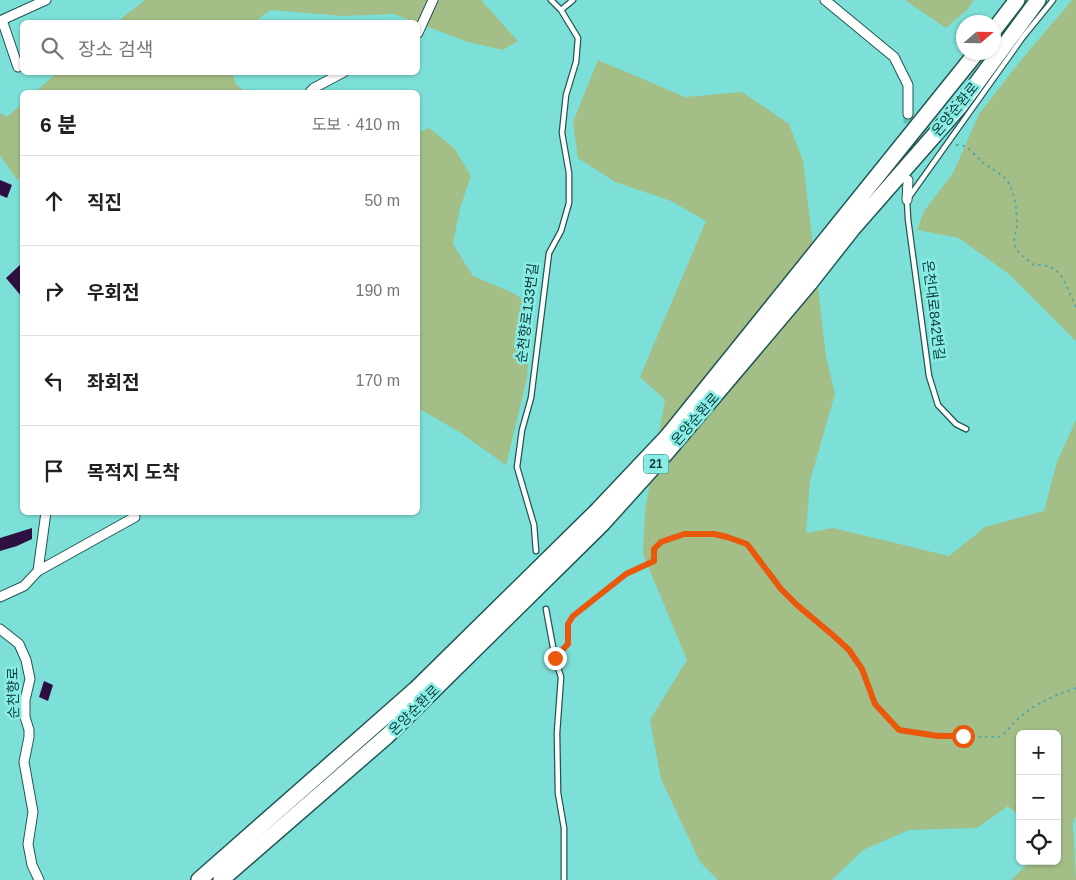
<!DOCTYPE html>
<html lang="ko">
<head>
<meta charset="utf-8">
<style>
	body { margin:0; font-family:Helvetica,"Noto Sans KR",sans-serif; background:#f2f2f2; color:#202124 }
	.controls { position:absolute; right:15px; bottom:15px; display:grid; overflow:hidden; border-radius:8px; box-shadow:0 1px 4px #0004 }
	.controls button { width:45px; height:45px; display:grid; place-items:center; padding:0; border:0; border-bottom:1px solid #e0e0e0; background:#fff; color:#202124; font:25px sans-serif }
	.compass { position:absolute; left:956px; top:15px; width:45px; height:45px; border-radius:50%; background:#fff; box-shadow:0 1px 4px #0004; rotate:70deg }
	.stop { position:absolute; width:15px; height:15px; margin:-11px; border:4px solid #ea580c; border-radius:50%; background:#fff }
	.stop.end { background:#ea580c; border-color:#fff; box-shadow:0 1px 5px #0008 }
	.list { margin:0; padding:0; list-style:none }
	h2 { display:flex; justify-content:space-between; align-items:center; height:65px; margin:0; padding:0 20px; font-size:21px }
	h2 small { font-size:16px; font-weight:400; color:#757577 }
	.list li { display:grid; grid-template-columns:32px 1fr auto; gap:15px; align-items:center; box-sizing:border-box; height:90px; padding:0 20px; border-top:1px solid #e0e0e0 }
	.list b { display:block; font-size:19px; white-space:nowrap }
	.list em { font-size:16px; font-style:normal; color:#757577 }
	.icon { flex:none; width:28px; height:28px; fill:none; stroke:currentColor; stroke-width:2; stroke-linecap:round; stroke-linejoin:round }
	.map { position:relative; flex:none; width:1076px; height:880px; overflow:hidden }
	.search { position:absolute; background:#fff; box-shadow:0 1px 4px #0004; left:20px; top:20px; width:400px; height:55px; display:flex; align-items:center; gap:12px; box-sizing:border-box; padding:0 18px; border-radius:8px; color:#757577; font-size:19px }
	.panel { position:absolute; background:#fff; box-shadow:0 1px 4px #0004; left:20px; top:90px; width:400px; height:425px; border-radius:8px }
	.map>svg:first-child { display:block }
</style>
</head>
<body>
<div class="map">
<svg width="1076" height="880" viewBox="0 0 1076 880">
	<rect width="100%" height="100%" fill="#7de0d8"/>
	<path fill="#a3be87" d="M145,0h336l37,41 -15,9 -35,-8 -74,-28 -51,2 -73,-6 -15,12h-138z
		M905,0h69l-6,9 -22,19z
		M1072,0h4v341l-66,-66 -51,-37 -42,-8 7,-19 29,-38 26,-59 43,-55z
		M598,60l87,37 57,-5 47,32 14,37 23,195 9,38 -25,87 -4,52 27,-5 116,28 36,-29 59,-16 13,-49 19,-42v396l-3,8 3,56h-65l20,-19h26v-127h-37v83l-12,-11 -31,22 -68,2 -46,20 -31,30h-114l-18,-18 -39,-83 -11,-59 37,-60 -44,-106 2,-44 20,-110 -25,-23 66,-156 -35,-20 -56,-19 -37,-24 -5,-36z
		M58,72l174,1 4,11 9,8h-210z
		M22,104v72l-5,4 -17,-25v-42l7,4z
		M429,128l25,20 17,28 -11,32 -7,36 20,32 38,16 22,13 -6,73 -21,87 -45,-32 -43,-25v-275z"/>
	<path fill="#2e0f42" d="M0,180l12,5 -5,13 -7,-3z
		M22,263v34l-16,-19z
		M32,528v11l-15,7 -17,5v-13z
		M44,681l9,4 -5,16 -9,-4z"/>
	<g fill="none" stroke-linecap="round" stroke-linejoin="round">
		<path stroke="#66beb8" stroke-width="9" stroke-dasharray="9 4.5" stroke-linecap="butt" d="M908,164v-50"/>
		<g stroke="#215753" stroke-width="7">
			<path id="service" d="M561,10l12,-10
				M966,429l-10,-5 -18,-19 -9,-29 -21,-157 -1,-19 116,-163 30,-37
				M536,551l-2,-26 -17,-58 5,-37 9,-32 18,-145 12,-22 8,-28v-30l-7,-40 4,-38 10,-33 2,-24 -17,-28 -10,-10
				M546,609l9,49 6,19 -4,56 1,60 6,35v52"/>
		</g>
		<g stroke="#215753" stroke-width="11">
			<path id="minor" d="M825,0l69,57 14,28v29
				M418,33l15,-33
				M18,67l-16,-47 44,-20
				M310,92l4,-4 30,-16
				M907,200l1,-20
				M38,571l97,-54
				M0,597l24,-11 14,-15 8,-59
				M0,629l19,15 7,16 4,19 -5,21v17l4,13v7l-5,25 9,50 -5,32 4,21 7,15"/>
		</g>
		<g stroke="#215753" stroke-width="18">
			<path id="trunk" d="M994,30l23,-30
				M199,880l217,-191 182,-179 70,-74 309,-384
				M221,880l166,-144 215,-212 65,-72 142,-168 44,-56 107,-122 78,-106"/>
		</g>
		<path stroke="#58a8a2" stroke-width="2" stroke-dasharray="2.5 4" stroke-linecap="butt" d="M956,145c10,-2 18,9 25,16 7,6 18,11 25,18 9,11 11,32 11,45 0,8 -5,15 -2,22 3,8 13,14 19,19 30,-2 31,21 42,42
			M561,651l7,-7v-20l5,-8 53,-42 28,-13v-12l7,-7 22,-8h31l13,3 20,7 34,45 16,16 52,45 13,19 13,35 24,26 40,6 59,1c9,-3 14,-14 21,-19 17,-15 36,-23 57,-30"/>
		<use href="#service" stroke="#fff" stroke-width="4.5"/>
		<use href="#minor" stroke="#fff" stroke-width="9"/>
		<use href="#trunk" stroke="#fff" stroke-width="15"/>
	</g>
	<g fill="none" stroke-linecap="round" stroke-linejoin="round">
		<path stroke="#ea580c" stroke-width="6" d="M555,658l13,-14v-20l5,-8 53,-42 28,-13v-12l7,-7 23,-8h30l13,3 20,7 34,45 16,16 38,32 14,13 13,19 13,35 24,26 39,6h25"/>
	</g>
	<g text-anchor="middle" dominant-baseline="central" stroke-width="5" stroke-linejoin="round" paint-order="stroke">
		<rect fill="#8aede5" stroke="#326e6a" stroke-width="1" x="643.5" y="454.5" width="25" height="19" rx="4"/>
		<g font-size="12" font-weight="bold" fill="#0c3836">
			<text x="656" y="464">21</text>
		</g>
		<g font-size="14" fill="#0c3836" stroke="#8aede5">
			<text transform="translate(955 109) rotate(-51)">온양순환로</text>
			<text transform="translate(934 310) rotate(83)">온천대로842번길</text>
			<text transform="translate(527 313) rotate(-83)">순천향로133번길</text>
			<text transform="translate(695 419) rotate(-49)">온양순환로</text>
			<text transform="translate(13 693) rotate(-91)">순천향로</text>
			<text transform="translate(414 710) rotate(-45)">온양순환로</text>
		</g>
	</g>
</svg>
<div class="controls">
<button>+</button>
<button>−</button>
<button><svg class="icon" aria-label="locate" viewBox="0 0 24 24"><circle cx="12" cy="12" r="6"/><path d="M12 2v4M12 18v4M2 12h4M18 12h4"/></svg></button>
</div>
<svg class="compass" viewBox="-18 -18 36 36"><path d="M0-13l5 13h-10z" fill="#e53935"/><path d="M0 13l5-13h-10z" fill="#757577"/></svg>
<div class="stop" style="left:963px;top:736px"></div>
<div class="stop end" style="left:555px;top:658px"></div>
<div class="search"><svg class="icon" aria-label="search" viewBox="0 0 24 24"><circle cx="10" cy="10" r="6"/><path d="M15 15l6 6"/></svg>장소 검색</div>
<section class="panel">
<h2>6 분<small>도보 · 410 m</small></h2>
<ul class="list">
<li><svg class="icon" aria-label="ahead" viewBox="0 0 24 24"><path d="M12 20V5M6 11l6-6 6 6"/></svg><div><b>직진</b></div><em>50 m</em></li>
<li><svg class="icon" aria-label="right" viewBox="0 0 24 24"><path d="M7 20v-9h11M14 6l5 5-5 5"/></svg><div><b>우회전</b></div><em>190 m</em></li>
<li><svg class="icon" aria-label="left" viewBox="0 0 24 24"><path d="M17 20v-9H6M10 6l-5 5 5 5"/></svg><div><b>좌회전</b></div><em>170 m</em></li>
<li><svg class="icon" aria-label="arrive" viewBox="0 0 24 24"><path d="M6 21V4h12l-3 4 3 4H6"/></svg><div><b>목적지 도착</b></div></li>
</ul>
</section>
</div>
</body>
</html>
